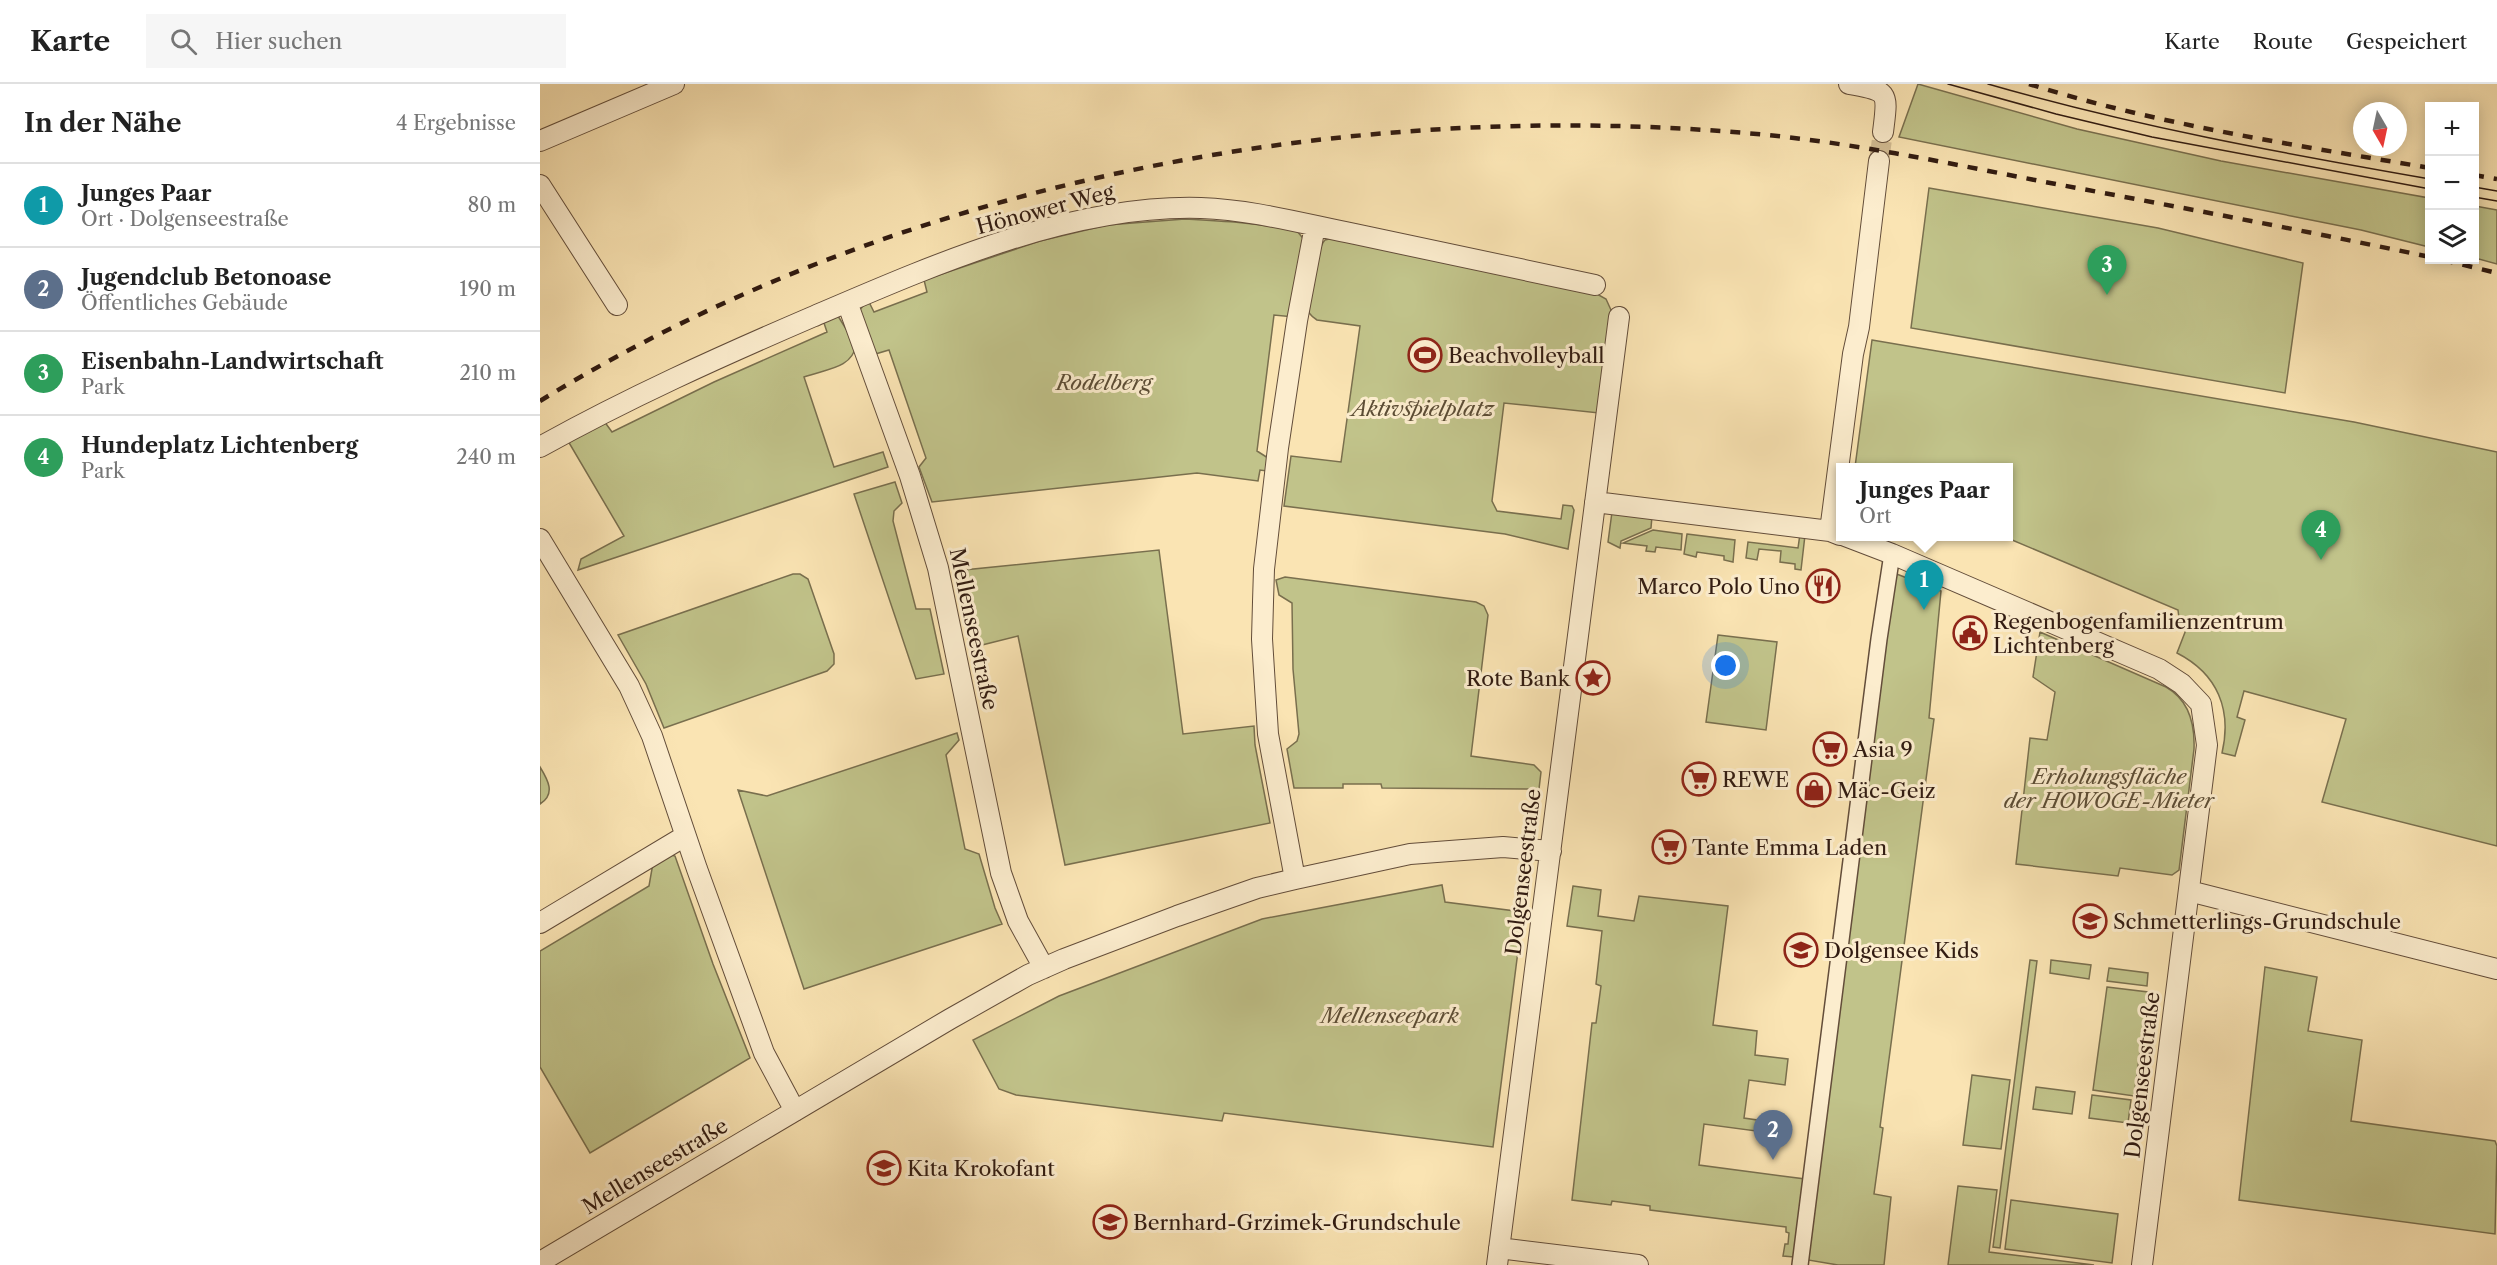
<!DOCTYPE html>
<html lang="de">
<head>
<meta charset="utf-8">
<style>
	body { margin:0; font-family:"Libre Caslon Text",serif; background:#f6f6f6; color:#222 }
	.controls { position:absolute; right:18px; top:18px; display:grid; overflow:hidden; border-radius:0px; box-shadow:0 3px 15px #0003 }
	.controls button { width:54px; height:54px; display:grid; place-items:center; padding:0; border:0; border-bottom:2px solid #e0e0e0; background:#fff; color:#222; font:30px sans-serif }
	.compass { position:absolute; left:1813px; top:18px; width:54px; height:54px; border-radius:50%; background:#fff; box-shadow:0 3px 15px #0003; rotate:171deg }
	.you { position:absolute; left:1186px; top:582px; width:21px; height:21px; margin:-15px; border:4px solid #fff; border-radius:50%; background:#1a73e8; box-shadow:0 0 0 9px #1a73e833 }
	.badge { display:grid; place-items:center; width:39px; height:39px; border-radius:50%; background:#db2777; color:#fff; font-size:20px; font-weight:700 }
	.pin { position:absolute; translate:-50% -50px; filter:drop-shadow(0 2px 3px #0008) }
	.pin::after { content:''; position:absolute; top:32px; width:21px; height:18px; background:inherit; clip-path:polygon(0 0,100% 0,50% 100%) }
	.popup { position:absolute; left:1296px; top:379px; width:177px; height:78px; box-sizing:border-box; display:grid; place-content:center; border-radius:0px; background:#fff; filter:drop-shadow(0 2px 4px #0005); font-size:20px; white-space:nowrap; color:#767676 }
	.popup b { font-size:22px; color:#222 }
	.popup::after { content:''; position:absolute; left:50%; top:100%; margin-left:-12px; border:12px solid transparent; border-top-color:#fff }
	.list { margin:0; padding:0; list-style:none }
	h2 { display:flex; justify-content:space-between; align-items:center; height:78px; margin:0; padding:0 24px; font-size:26px }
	h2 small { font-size:20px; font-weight:400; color:#767676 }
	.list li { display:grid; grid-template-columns:39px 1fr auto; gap:18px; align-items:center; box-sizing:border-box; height:84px; padding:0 24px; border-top:2px solid #e0e0e0 }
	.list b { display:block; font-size:22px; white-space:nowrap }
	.list p { margin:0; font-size:20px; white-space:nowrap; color:#767676 }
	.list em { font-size:20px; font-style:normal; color:#767676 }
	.icon { flex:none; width:33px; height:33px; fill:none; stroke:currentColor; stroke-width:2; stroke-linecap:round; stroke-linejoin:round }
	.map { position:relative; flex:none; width:1957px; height:1181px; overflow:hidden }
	header { display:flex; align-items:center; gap:36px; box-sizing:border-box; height:84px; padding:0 30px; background:#fff; border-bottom:2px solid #e0e0e0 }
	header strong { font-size:28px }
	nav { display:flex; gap:33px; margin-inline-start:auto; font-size:21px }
	.search { width:420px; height:54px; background:#f6f6f6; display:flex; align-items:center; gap:15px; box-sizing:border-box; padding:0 21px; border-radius:0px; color:#767676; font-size:22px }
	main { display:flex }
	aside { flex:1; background:#fff }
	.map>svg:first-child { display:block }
</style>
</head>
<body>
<header>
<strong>Karte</strong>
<div class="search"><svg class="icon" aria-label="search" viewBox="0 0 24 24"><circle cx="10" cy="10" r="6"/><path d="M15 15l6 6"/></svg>Hier suchen</div>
<nav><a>Karte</a><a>Route</a><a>Gespeichert</a></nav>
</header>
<main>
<aside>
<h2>In der Nähe<small>4 Ergebnisse</small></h2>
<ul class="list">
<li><span class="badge" style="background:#0f9aa8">1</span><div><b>Junges Paar</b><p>Ort · Dolgenseestraße</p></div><em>80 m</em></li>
<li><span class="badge" style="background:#5c6f8a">2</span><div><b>Jugendclub Betonoase</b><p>Öffentliches Gebäude</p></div><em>190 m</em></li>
<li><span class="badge" style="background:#2e9e5b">3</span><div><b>Eisenbahn-Landwirtschaft</b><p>Park</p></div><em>210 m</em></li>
<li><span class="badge" style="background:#2e9e5b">4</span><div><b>Hundeplatz Lichtenberg</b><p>Park</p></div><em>240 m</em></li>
</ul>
</aside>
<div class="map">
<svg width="1957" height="1181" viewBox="0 0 1957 1181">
	<rect width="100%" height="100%" fill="#fae4b3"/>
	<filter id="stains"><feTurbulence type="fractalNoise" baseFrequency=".00333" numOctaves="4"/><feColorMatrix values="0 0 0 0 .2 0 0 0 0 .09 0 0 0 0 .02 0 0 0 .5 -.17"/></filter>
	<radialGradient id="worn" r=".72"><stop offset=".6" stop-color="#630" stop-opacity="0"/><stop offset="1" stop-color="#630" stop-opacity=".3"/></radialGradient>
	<path fill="#c1c38a" stroke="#796f4e" stroke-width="1.5" d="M1378,0l159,45 144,32 208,37v49l-68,-17 -462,-93z
		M1389,104l229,40 145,35 -18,130 -374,-65z
		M1935,122l22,4v54l-22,-6z
		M645,135c38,2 75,4 112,12l9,11 -12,75 -20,-2 -17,136 11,7 -1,13 -7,-1 -2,11 -61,-8 -265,29 -13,-35 7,-9 -37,-108 -17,5 -14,-43 10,-12 6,12 53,-20 -3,-12 116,-39 67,-16z
		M793,154l255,51 18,10 5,11 -12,103 -95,-10 -12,98 5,10 64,8 2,-14 9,1 2,4 -6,39 -63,-15 -221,-28 7,-50 50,6 19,-136 -43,-6c-5,-3 -10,-8 -10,-15 0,-11 11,-58 18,-65z
		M298,232l18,29c-4,24 -31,24 -52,32l30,90 49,-15 5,15 -310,103 3,-11 43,-23 -56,-95 36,-20 8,11 102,-50 113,-50 -4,-12z
		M1332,256l482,82 143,30v394l-175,-44 24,-83 -102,-28 -7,26 8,3 -10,36 -13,-3c10,-43 -4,-79 -45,-100l12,-31 -10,-4 -1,-8 -173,-73 3,-1v-68l-153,-1z
		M355,398l7,21 -8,8 -1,10 23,88h14l14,65 -28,5 -62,-185z
		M1072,428l40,4 -1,12 -30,13 -1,7 -12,-6z
		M1113,446l29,4 -1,16 -25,-3 -1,5 -9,-1 1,-5 -24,-3z
		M1147,450l48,6 -2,22 -9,-2v-4l-27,-4 -1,5 -12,-3z
		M1260,450l5,1 -4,35 -6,-1v-5l-15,-2 1,-11 -22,-2 -2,11 -11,-2 2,-16 50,6z
		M619,466l24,184 71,-8 1,19 15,78 -205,42 -47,-229 -48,12 -16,-77z
		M1354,489l47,18 -12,127 5,1 -54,408 3,1 -9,66 17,3 -7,68h-46l-30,-5z
		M253,490h7l8,5 26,75v10l-7,7 -163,57 -18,-44 -28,-49z
		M745,493l191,25 8,4 4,9 -17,141 63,9 7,7 -2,17 -157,-1 -1,-4h-38v4h-49l-7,-39 10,-8 2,-7 -6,-65 -1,-66 -13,-8 -3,-15z
		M1500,548l126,55c23,13 29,37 28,62l-15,121 -7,5 -52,-7 -2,8 -102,-12 14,-126 17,2 8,-48 -22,-15z
		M1178,551l59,7 -11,88 -60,-8z
		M417,649l2,7 -13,15 19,94 14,5 16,54 7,16 -198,65 -66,-199 29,6z
		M0,683c8,13 16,27 0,37z
		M128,770l7,2 38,108 37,94 -160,95 -50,-86v-116l109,-65 4,-23z
		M902,801l3,17 78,10 -30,235 -269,-34 -2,8 -206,-26 -17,-6 -26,-49 86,-44 203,-77z
		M1033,802l28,4 -3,26 36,5 5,-25 89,10 -15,119 44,6 -2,24 33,4 -3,26 -36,-5 -5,38 13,2 -1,11 -52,-7 -5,41 106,14 -11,78 -11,-1 2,-12h3l1,-11 -3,-1v-5l-136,-17v-4l-38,-5 -1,4 -39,-5 20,-177h4l5,-37 -5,-2 6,-53 -35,-5z
		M1490,876l7,1 -37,287 -7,-1z
		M1511,876l40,5 -2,14 -39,-6z
		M1725,883l52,10 -9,54 54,9 -11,81 144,20 2,5 -2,88 -256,-34z
		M1569,884l39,5 -1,13 -40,-5z
		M1567,903l41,5 -14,104 -41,-6z
		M1432,991l38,5 -9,69 -38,-4z
		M1496,1003l39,5 -3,22 -39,-5z
		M1552,1011l39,5 -3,23 -39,-5z
		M1418,1102l39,4 -8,62 105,13h-146z
		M1471,1116l107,14 -6,49 -107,-14z"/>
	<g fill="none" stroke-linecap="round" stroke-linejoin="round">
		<path stroke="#d2bc93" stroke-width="20" stroke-dasharray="20 10" stroke-linecap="butt" d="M1339,77l4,-29"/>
		<g stroke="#634d3a" stroke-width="18">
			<path id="pedestrian" d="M1260,1181l79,-626 13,-85"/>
		</g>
		<g stroke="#634d3a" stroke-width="22">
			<path id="minor" d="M1309,0c41,7 39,8 34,48
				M0,57l134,-57
				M0,101l77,120
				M307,218l63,174 28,92 63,305 17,48 26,47
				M0,363c88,-49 179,-90 272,-130 119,-51 258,-113 389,-109 53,2 103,16 154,26 80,17 160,34 240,51
				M1055,418l235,29 10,4
				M1290,447l23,-177 6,-27 20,-166
				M1305,452l47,18 267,115 23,15 19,20 6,41 -65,520
				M0,455l89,147 23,50 45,133 67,184 31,58
				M755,795l-27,-145 -6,-95 1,-37 1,-33 14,-121 19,-127 18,-95
				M1649,807l308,78
				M0,839l145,-87
				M959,1164l139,17
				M0,1178l410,-243 78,-44 36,-16 113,-43 80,-28 38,-9 115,-25 93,-7 48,4
				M957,1181l122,-948"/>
		</g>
		<use href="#pedestrian" stroke="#fcedce" stroke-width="15"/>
		<use href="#minor" stroke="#fcedce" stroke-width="20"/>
		<path stroke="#311b11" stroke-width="1.5" d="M1408,0l108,30 96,23 278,52
			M1448,0c145,42 293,69 442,95
			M1934,103l23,4
			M1934,113l23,4"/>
		<path stroke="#311b11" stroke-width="4.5" stroke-dasharray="10 10" stroke-linecap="butt" d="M1489,0c130,41 266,61 401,84
			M1934,91l23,4
			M1903,176l54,13
			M0,317c353,-217 795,-303 1205,-268 101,8 201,30 300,49 128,24 257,48 385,75"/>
	</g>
	<defs>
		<g id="stadium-ring" transform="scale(1.725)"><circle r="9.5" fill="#fcedce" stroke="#8f2418" stroke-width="1.5"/><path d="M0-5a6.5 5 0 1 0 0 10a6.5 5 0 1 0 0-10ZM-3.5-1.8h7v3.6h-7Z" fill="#8f2418"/></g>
		<g id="restaurant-ring" transform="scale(1.725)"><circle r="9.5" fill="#fcedce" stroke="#8f2418" stroke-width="1.5"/><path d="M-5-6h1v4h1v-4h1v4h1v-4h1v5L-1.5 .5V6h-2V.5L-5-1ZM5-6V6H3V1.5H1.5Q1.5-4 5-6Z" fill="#8f2418"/></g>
		<g id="civic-ring" transform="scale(1.725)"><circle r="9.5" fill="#fcedce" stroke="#8f2418" stroke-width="1.5"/><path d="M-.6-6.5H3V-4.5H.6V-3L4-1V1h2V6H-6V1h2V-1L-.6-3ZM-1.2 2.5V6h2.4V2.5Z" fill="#8f2418"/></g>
		<g id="sight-ring" transform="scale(1.725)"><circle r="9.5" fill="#fcedce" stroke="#8f2418" stroke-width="1.5"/><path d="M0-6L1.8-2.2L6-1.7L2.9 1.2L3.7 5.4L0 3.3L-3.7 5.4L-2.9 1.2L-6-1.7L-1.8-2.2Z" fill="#8f2418"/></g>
		<g id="supermarket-ring" transform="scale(1.725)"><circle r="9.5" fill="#fcedce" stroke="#8f2418" stroke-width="1.5"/><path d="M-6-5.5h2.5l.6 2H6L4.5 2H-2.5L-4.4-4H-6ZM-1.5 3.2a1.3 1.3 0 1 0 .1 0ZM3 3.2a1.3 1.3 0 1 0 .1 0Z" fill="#8f2418"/></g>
		<g id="shop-ring" transform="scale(1.725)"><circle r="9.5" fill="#fcedce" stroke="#8f2418" stroke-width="1.5"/><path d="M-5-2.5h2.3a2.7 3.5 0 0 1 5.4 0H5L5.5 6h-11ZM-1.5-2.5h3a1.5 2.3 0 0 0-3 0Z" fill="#8f2418"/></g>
		<g id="school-ring" transform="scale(1.725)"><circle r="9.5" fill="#fcedce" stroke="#8f2418" stroke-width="1.5"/><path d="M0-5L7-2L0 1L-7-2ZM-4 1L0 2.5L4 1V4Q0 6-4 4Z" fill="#8f2418"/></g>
	</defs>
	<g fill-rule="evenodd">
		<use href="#stadium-ring" x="885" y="271"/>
		<use href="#restaurant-ring" x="1283" y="502"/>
		<use href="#civic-ring" x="1430" y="549"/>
		<use href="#sight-ring" x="1053" y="594"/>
		<use href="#supermarket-ring" x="1290" y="665"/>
		<use href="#supermarket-ring" x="1159" y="695"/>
		<use href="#shop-ring" x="1274" y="706"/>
		<use href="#supermarket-ring" x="1129" y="763"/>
		<use href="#school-ring" x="1550" y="837"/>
		<use href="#school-ring" x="1261" y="866"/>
		<use href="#school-ring" x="344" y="1084"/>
		<use href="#school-ring" x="570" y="1138"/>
	</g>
	<g text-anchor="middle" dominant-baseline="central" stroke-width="6" stroke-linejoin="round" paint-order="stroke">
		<g font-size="21" fill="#311b11" stroke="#fcedce">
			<text transform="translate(505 125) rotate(-15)">Hönower Weg</text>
			<text transform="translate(434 545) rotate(78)">Mellenseestraße</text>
			<text transform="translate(983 788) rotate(-83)">Dolgenseestraße</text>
			<text transform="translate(1602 991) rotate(-83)">Dolgenseestraße</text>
			<text transform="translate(115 1082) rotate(-31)">Mellenseestraße</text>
		</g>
		<g font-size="21" fill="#311b11" stroke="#fcedce" text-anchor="start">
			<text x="908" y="271">Beachvolleyball</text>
			<text x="1260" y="502" text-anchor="end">Marco Polo Uno</text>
			<text x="1453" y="537">Regenbogenfamilienzentrum<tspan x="1453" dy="24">Lichtenberg</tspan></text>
			<text x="1030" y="594" text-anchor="end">Rote Bank</text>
			<text x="1313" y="665">Asia 9</text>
			<text x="1182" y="695">REWE</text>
			<text x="1297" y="706">Mäc-Geiz</text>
			<text x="1152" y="763">Tante Emma Laden</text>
			<text x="1573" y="837">Schmetterlings-Grundschule</text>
			<text x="1284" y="866">Dolgensee Kids</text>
			<text x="367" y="1084">Kita Krokofant</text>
			<text x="593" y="1138">Bernhard-Grzimek-Grundschule</text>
		</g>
		<g font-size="21" font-style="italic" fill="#5c4d35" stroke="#fcedce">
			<text x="564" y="298">Rodelberg</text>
			<text x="883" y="324">Aktivspielplatz</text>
			<text x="1569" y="692">Erholungsfläche<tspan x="1569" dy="24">der HOWOGE-Mieter</tspan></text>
			<text x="850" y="931">Mellenseepark</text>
		</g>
	</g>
	<rect width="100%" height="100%" filter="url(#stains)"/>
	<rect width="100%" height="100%" fill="url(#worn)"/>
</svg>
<div class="controls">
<button>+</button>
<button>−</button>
<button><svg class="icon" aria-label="layers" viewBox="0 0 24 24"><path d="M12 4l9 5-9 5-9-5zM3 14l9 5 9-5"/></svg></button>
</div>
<svg class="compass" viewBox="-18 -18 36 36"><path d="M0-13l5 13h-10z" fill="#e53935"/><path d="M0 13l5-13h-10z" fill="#767676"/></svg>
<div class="you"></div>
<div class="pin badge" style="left:1384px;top:526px;background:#0f9aa8">1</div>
<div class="popup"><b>Junges Paar</b>Ort</div>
<div class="pin badge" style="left:1233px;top:1076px;background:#5c6f8a">2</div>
<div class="pin badge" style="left:1567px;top:211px;background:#2e9e5b">3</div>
<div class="pin badge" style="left:1781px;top:476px;background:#2e9e5b">4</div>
</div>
</main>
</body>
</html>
